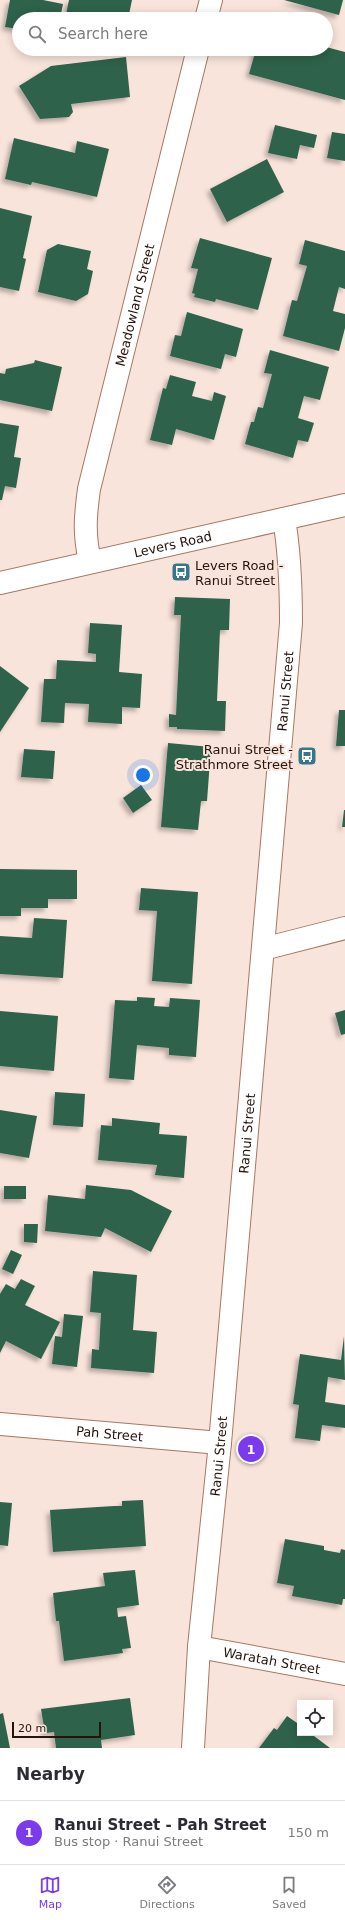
<!DOCTYPE html>
<html lang="en">
<head>
<meta charset="utf-8">
<style>
	body { margin:0; font-family:"DejaVu Sans",sans-serif; background:#f2f2f3; color:#2b2b33 }
	.controls { position:absolute; right:12px; bottom:12px; display:grid; overflow:hidden; border-radius:0px; box-shadow:0 2px 10px #0003 }
	.controls button { width:36px; height:36px; display:grid; place-items:center; padding:0; border:0; border-bottom:1px solid #e1e1e2; background:#fff; color:#2b2b33; font:20px sans-serif }
	.scale { position:absolute; left:12px; bottom:10px; width:89px; box-sizing:border-box; padding-left:4px; border:2px solid #25130c; border-top:0; font-size:11px; line-height:14px; white-space:nowrap; color:#25130c; -webkit-text-stroke:3px #f9e4db; paint-order:stroke }
	.you { position:absolute; left:143px; top:775px; width:14px; height:14px; margin:-10px; border:3px solid #fff; border-radius:50%; background:#1a73e8; box-shadow:0 0 0 6px #1a73e833 }
	.badge { display:grid; place-items:center; width:26px; height:26px; border-radius:50%; background:#7c3aed; color:#fff; font-size:13px; font-weight:700 }
	.pin { position:absolute; translate:-50% -50%; border:2px solid #fff; box-shadow:0 1px 4px #0006 }
	.list { margin:0; padding:0; list-style:none }
	h2 { display:flex; justify-content:space-between; align-items:center; height:52px; margin:0; padding:0 16px; font-size:17px }
	h2 small { font-size:13px; font-weight:400; color:#7c7c81 }
	.list li { display:grid; grid-template-columns:26px 1fr auto; gap:12px; align-items:center; box-sizing:border-box; height:64px; padding:0 16px; border-top:1px solid #e1e1e2 }
	.list b { display:block; font-size:15px; white-space:nowrap }
	.list p { margin:0; font-size:13px; white-space:nowrap; color:#7c7c81 }
	.list em { font-size:13px; font-style:normal; color:#7c7c81 }
	.icon { flex:none; width:22px; height:22px; fill:none; stroke:currentColor; stroke-width:2; stroke-linecap:round; stroke-linejoin:round }
	.map { position:relative; flex:none; width:345px; height:1748px; overflow:hidden }
	.search { position:absolute; background:#fff; box-shadow:0 2px 10px #0003; left:12px; right:12px; top:12px; height:44px; display:flex; align-items:center; gap:10px; box-sizing:border-box; padding:0 14px; border-radius:22px; color:#7c7c81; font-size:15px }
	.sheet { height:116px; background:#fff }
	nav { display:flex; justify-content:space-around; align-items:center; box-sizing:border-box; height:56px; border-top:1px solid #e1e1e2; background:#fff; font-size:11px; color:#7c7c81 }
	nav a { display:grid; justify-items:center; gap:2px }
	nav .on { color:#7c3aed }
	.map>svg:first-child { display:block }
</style>
</head>
<body>
<div class="map">
<svg width="345" height="1748" viewBox="0 0 345 1748">
	<defs>
		<filter id="shadow"><feDropShadow dx="-3.5" dy="3.5" stdDeviation="2" flood-color="#0004"/></filter>
	</defs>
	<rect width="100%" height="100%" fill="#f9e4db"/>
	<path fill="#2e624c" filter="url(#shadow)" d="M10,0h33l20,4 -3,15h-41v10l-14,-2z
		M69,0h63l-4,19h-63z
		M284,0h59l-4,15z
		M326,47l19,5v48l-96,-26 7,-25h70z
		M126,57l4,40 -59,7 2,8 -4,5 -29,2 -21,-33 32,-20z
		M275,125l42,10 -3,13 -14,-3 -3,14 -29,-6z
		M332,132l13,2v27l-18,-3z
		M14,138l61,15 2,-12 32,8 -12,48 -65,-15 -1,3 -26,-6z
		M267,159l17,33 -57,30 -17,-33z
		M0,208l32,8 -9,42 3,1 -7,32 -19,-4z
		M200,238l72,20 -14,52 -42,-11 -1,3 -21,-5 1,-3 -3,-1 6,-24 -7,-1z
		M305,240l40,11v38l-6,-2 -6,24 12,3v14l-6,23 -56,-15 9,-36 5,1 10,-35 -8,-2z
		M58,244l33,7 -4,18 6,2 -5,23 -12,7 -38,-9 9,-42z
		M187,312l56,17 -7,28 -11,-3 -4,15 -51,-13 5,-21 6,1z
		M270,350l59,17 -9,33 -16,-4 -6,22 16,5 -6,19 -10,-2 -5,18 -48,-14 6,-22h3l4,-15 5,1 9,-34 -8,-1z
		M35,360l27,7 -10,44 -52,-11v-27l5,1 1,-5 28,-6z
		M170,375l26,7 -4,14 20,5 2,-9 12,4 -12,44 -38,-11 -4,16 -22,-5 13,-52 3,1z
		M0,423l19,3 -5,31 7,1 -5,30 -11,-2 -3,14h-2z
		M175,597l55,2 -1,31h-9l-3,71h9l-1,30 -48,-2v-2h-8v-13l7,1 5,-100h-7z
		M90,623l32,2 -3,47 23,2 -2,34 -18,-1v17l-34,-2 1,-18 -24,-1 -1,20 -23,-1 3,-43h12l1,-19 39,2v-8l-8,-1z
		M0,666l29,22 -29,44z
		M339,710h6v36h-9z
		M168,743l43,4 -4,54h-6l-3,29 -37,-3z
		M24,749l31,2 -2,28 -32,-2z
		M141,785l11,15 -19,13 -10,-15z
		M344,810h1v17h-3z
		M0,869l77,1v29h-29v9h-27v8h-21z
		M141,888l57,4 -6,92 -40,-3 5,-70 -18,-1z
		M34,918l33,2 -4,58 -63,-4v-38l32,2z
		M137,997l18,1 -1,8 15,1 1,-9 30,2 -4,57 -27,-2v-7l-32,-3 -3,35 -25,-2 6,-78 22,1z
		M345,1010v24l-4,1 -6,-22z
		M0,1011l58,5 -4,55 -54,-5z
		M55,1092l30,2 -2,33 -30,-2z
		M0,1110l37,6 -8,42 -29,-5z
		M112,1118l48,5 -1,11 28,2 -3,42 -29,-3 2,-10 -59,-5 3,-35 11,1z
		M86,1185l45,5 41,21 -21,41 -46,-24 -4,9 -56,-6 3,-36 37,4z
		M4,1186h22v13h-22z
		M24,1224h14l-1,19 -13,-1z
		M11,1250l11,5 -9,19 -11,-5z
		M93,1271l44,4 -4,55 24,2 -3,41 -63,-5 1,-19 7,1 2,-37 -11,-1z
		M21,1279l14,7 -10,19 35,17 -19,37 -35,-18 -6,12v-59l6,-10 9,5z
		M64,1314l19,2 -6,51 -25,-3 3,-28 7,1z
		M344,1336l1,44 -17,-3 -3,25 20,3v23l-23,-3 -2,16 -25,-3 4,-33 -6,-1 7,-50 41,6z
		M143,1500l3,46 -93,6 -3,-42 64,-4h8v-5z
		M0,1502l12,1 -4,43 -8,-1z
		M285,1539l39,7v4l16,3 1,-4 4,1v49h-2l-1,6 -50,-9 2,-10 -17,-3z
		M135,1570l4,35 -22,3 1,9 8,-1 5,32 -9,1 1,4 -59,8 -5,-40h-3l-3,-28 52,-7 -2,-13z
		M130,1698l5,37 -34,5 1,8h-46l-2,-16 -9,1 -4,-24z
		M3,1713l7,35h-10v-34z
		M287,1716l13,9v8h10l20,15h-71l15,-20 3,2z"/>
	<g fill="none" stroke-linecap="round" stroke-linejoin="round">
		<g stroke="#a67763" stroke-width="24">
			<g id="minor">
				<path d="M206,19l5,-19"/>
				<path id="s1" d="M90,562c-6,-28 -5,-44 -1,-73l109,-440"/>
				<path id="s2" d="M0,583l345,-78"/>
				<path d="M263,949l82,-21"/>
				<path id="s3" d="M0,1424l220,19"/>
				<path id="s4" d="M199,1647l146,27"/>
				<path id="s5" d="M193,1748l6,-101 21,-204 71,-820c0,-35 -1,-69 -7,-104"/>
			</g>
		</g>
		<use href="#minor" stroke="#fff" stroke-width="22"/>
	</g>
	<defs>
		<g id="bus-square" transform="scale(1)"><rect x="-9" y="-9" width="18" height="18" rx="4" fill="#37758b" stroke="#f9e4db"/><path d="M-5-6H5V4H4V6H2V4H-2V6H-4V4H-5ZM-3.5-4V0h7V-4ZM-3.5 1.2v1.5H-2V1.2ZM2 1.2v1.5H3.5V1.2Z" fill="#fff"/></g>
	</defs>
	<g fill-rule="evenodd">
		<use href="#bus-square" x="181" y="572"/>
		<use href="#bus-square" x="307" y="756"/>
	</g>
	<g text-anchor="middle" dominant-baseline="central" stroke-width="4" stroke-linejoin="round" paint-order="stroke">
		<g font-size="13" fill="#25130c" stroke="#f9e4db">
			<text stroke="none"><textPath href="#s1" startOffset="263">Meadowland Street</textPath></text>
			<text stroke="none"><textPath href="#s2" startOffset="177">Levers Road</textPath></text>
			<text stroke="none"><textPath href="#s5" startOffset="1061">Ranui Street</textPath></text>
			<text stroke="none"><textPath href="#s5" startOffset="617">Ranui Street</textPath></text>
			<text stroke="none"><textPath href="#s3" startOffset="110">Pah Street</textPath></text>
			<text stroke="none"><textPath href="#s5" startOffset="293">Ranui Street</textPath></text>
			<text stroke="none"><textPath href="#s4" startOffset="74">Waratah Street</textPath></text>
		</g>
		<g font-size="13" fill="#25130c" stroke="#f9e4db" text-anchor="start">
			<text x="195" y="565">Levers Road -<tspan x="195" dy="15">Ranui Street</tspan></text>
			<text x="293" y="749" text-anchor="end">Ranui Street -<tspan x="293" dy="15">Strathmore Street</tspan></text>
		</g>
	</g>
</svg>
<div class="controls">
<button><svg class="icon" aria-label="locate" viewBox="0 0 24 24"><circle cx="12" cy="12" r="6"/><path d="M12 2v4M12 18v4M2 12h4M18 12h4"/></svg></button>
</div>
<div class="scale">20 m</div>
<div class="you"></div>
<div class="pin badge" style="left:251px;top:1449px">1</div>
<div class="search"><svg class="icon" aria-label="search" viewBox="0 0 24 24"><circle cx="10" cy="10" r="6"/><path d="M15 15l6 6"/></svg>Search here</div>
</div>
<section class="sheet">
<h2>Nearby<small></small></h2>
<ul class="list">
<li><span class="badge">1</span><div><b>Ranui Street - Pah Street</b><p>Bus stop · Ranui Street</p></div><em>150 m</em></li>
</ul>
</section>
<nav>
<a class="on"><svg class="icon" aria-label="map" viewBox="0 0 24 24"><path d="M3 6l6-2 6 2 6-2v14l-6 2-6-2-6 2zM9 4v14M15 6v14"/></svg>Map</a>
<a><svg class="icon" aria-label="directions" viewBox="0 0 24 24"><path d="M12 3l9 9-9 9-9-9zM9 14v-3h6M13 9l2 2-2 2"/></svg>Directions</a>
<a><svg class="icon" aria-label="saved" viewBox="0 0 24 24"><path d="M7 4h10v16l-5-4-5 4z"/></svg>Saved</a>
</nav>
</body>
</html>
